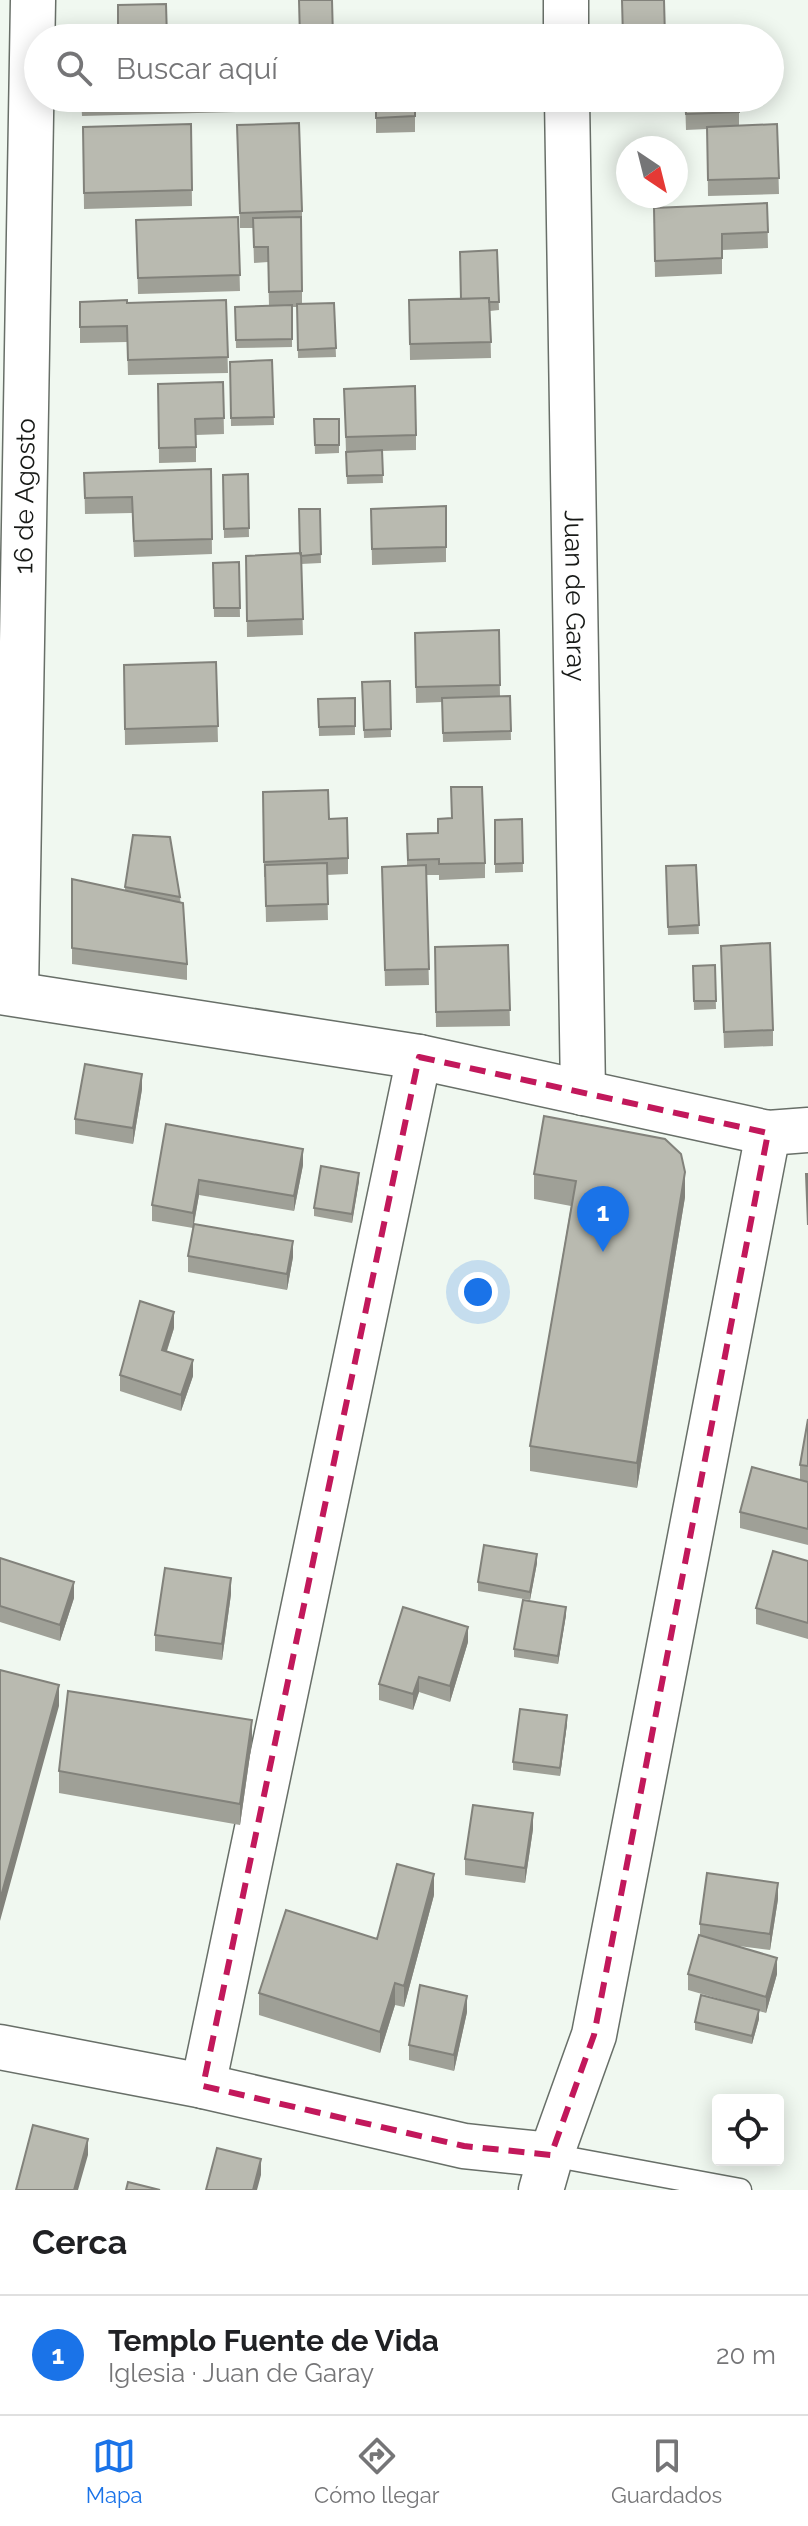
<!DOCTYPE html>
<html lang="es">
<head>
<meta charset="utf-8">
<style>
	body { margin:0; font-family:Raleway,sans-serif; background:#f2f2f2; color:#202124 }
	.controls { position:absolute; right:24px; bottom:24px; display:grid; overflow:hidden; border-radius:8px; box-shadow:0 4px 20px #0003 }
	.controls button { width:72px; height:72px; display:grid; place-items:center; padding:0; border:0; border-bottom:2px solid #e0e0e0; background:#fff; color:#202124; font:40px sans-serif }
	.compass { position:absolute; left:616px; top:136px; width:72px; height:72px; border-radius:50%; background:#fff; box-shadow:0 4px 20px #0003; rotate:145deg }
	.you { position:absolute; left:478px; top:1292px; width:28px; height:28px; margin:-20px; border:6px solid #fff; border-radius:50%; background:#1a73e8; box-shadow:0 0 0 12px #1a73e833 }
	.badge { display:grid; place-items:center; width:52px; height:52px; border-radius:50%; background:#1a73e8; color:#fff; font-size:26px; font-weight:700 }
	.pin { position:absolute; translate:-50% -66px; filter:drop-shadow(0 2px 4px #0008) }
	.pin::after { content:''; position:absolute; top:42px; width:28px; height:24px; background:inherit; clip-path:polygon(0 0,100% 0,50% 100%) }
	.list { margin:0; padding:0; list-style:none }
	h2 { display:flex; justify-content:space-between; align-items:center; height:104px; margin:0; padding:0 32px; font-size:34px }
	h2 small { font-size:26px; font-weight:400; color:#757577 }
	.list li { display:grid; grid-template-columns:52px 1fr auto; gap:24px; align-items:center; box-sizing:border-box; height:120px; padding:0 32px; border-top:2px solid #e0e0e0 }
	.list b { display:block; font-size:30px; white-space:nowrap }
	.list p { margin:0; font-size:26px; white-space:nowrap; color:#757577 }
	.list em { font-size:26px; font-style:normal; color:#757577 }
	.icon { flex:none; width:44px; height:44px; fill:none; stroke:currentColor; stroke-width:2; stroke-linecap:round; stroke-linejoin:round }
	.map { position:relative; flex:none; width:808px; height:2190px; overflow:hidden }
	.search { position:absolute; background:#fff; box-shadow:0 4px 20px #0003; left:24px; right:24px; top:24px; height:88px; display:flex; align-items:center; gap:20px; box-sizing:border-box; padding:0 28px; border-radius:44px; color:#757577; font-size:30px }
	.sheet { height:224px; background:#fff }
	nav { display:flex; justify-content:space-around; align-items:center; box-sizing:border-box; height:112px; border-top:2px solid #e0e0e0; background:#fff; font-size:22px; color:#757577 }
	nav a { display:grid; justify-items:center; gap:4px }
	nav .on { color:#1a73e8 }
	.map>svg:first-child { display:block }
</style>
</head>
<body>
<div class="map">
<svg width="808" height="2190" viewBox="0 0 808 2190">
	<rect width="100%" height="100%" fill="#f0f8f0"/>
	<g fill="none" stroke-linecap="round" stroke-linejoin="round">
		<g stroke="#686f68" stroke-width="25">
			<path id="service" d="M551,2155l189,35"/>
		</g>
		<g stroke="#686f68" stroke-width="47">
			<g id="minor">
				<path d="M566,0v38"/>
				<path id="s1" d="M567,98l16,995"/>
				<path d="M0,992l419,65 349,76 40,-3"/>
				<path id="s2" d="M16,992l17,-992"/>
				<path d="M0,2047l203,39 261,60 87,9"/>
				<path d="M203,2086l216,-1029"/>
				<path d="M541,2190l10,-35 43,-120 174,-902"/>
			</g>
		</g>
		<use href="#service" stroke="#fff" stroke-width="22"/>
		<use href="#minor" stroke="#fff" stroke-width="44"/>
	</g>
	<path fill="#9fa097" d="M81,98h155v14l-154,4z
		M376,98h92v7l-53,2v25l-39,1z
		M685,98h54v28l38,-2 2,70 -71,2 -1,-67 -21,1z
		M191,124l1,82 -108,3 -1,-82z
		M237,125l65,86v93l32,-1 2,54 -38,1 -1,-51h-5v40l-56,1 -1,-41 34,-1 -1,-44 -14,1 -1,-35h-13z
		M767,203l1,45 -46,2v24l-67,3 -1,-69z
		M238,217l2,74 -102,3 -2,-74z
		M497,250l2,60 -9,1 1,47 -81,2 -1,-60 52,-1z
		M226,300l2,73 -100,2 -1,-33 -47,1v-41l47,1z
		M272,360l2,65 -43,1 -1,-64z
		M223,382l1,52 -28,1v27l-37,1 -1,-79z
		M344,389l72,46v15l-34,1 1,32 -36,1z
		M314,419h25v34l-24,1z
		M211,469l1,85 -78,3 -2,-44 -47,1 -1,-41z
		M248,474l1,63 -25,1 -1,-63z
		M446,506v56l-74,3 -1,-56z
		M320,509l1,54 -20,1 2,71 -56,2 -1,-81 54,-3z
		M239,562l1,55h-26l-1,-54z
		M499,630l1,67 10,-1 1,44 -68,2 -1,-40 -26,1 -1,-70z
		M216,662l2,80 -93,3 -1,-80z
		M390,681l1,56 -27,1 -2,-56z
		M355,698v37l-36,1 -1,-37z
		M263,792l66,27 19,39v16l-21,1 1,45 -62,2 -1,-45h-1z
		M522,819l1,53 -28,1v-53z
		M407,834l78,29v15l-46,2v-5h-13l3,110 -44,1 -3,-119 25,-1z
		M696,865l3,69 -31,1 -2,-69z
		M125,887l55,10 7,67v16l-115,-16v-16l53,-57z
		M508,945l2,81 -74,1 -1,-80z
		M721,946l52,84v16l-49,2z
		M715,965l1,44 -22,1 -1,-44z
		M142,1089l-9,55 -58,-10v-15z
		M166,1124l137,41 -9,46 -95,-16 -5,29 99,33 -6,33 -99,-18v-16l5,-28 -41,-7v-16z
		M534,1174l151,23 -48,291 -107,-17v-25l41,-240 -37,-7z
		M359,1181l-7,42 -38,-7v-8z
		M174,1328l-7,23 26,25 -12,35 -61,-20v-16z
		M808,1419v126l-68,-17v-16l60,-32v-15z
		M0,1558l74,40 -14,43 -60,-19z
		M808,1561v78l-52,-15v-16z
		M537,1563l-7,37 -52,-9v-9z
		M231,1594l-9,66 -67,-9v-16z
		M566,1615l-8,49 -44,-7v-8z
		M468,1642l-18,60 -31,-10 -6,18 -34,-10v-16z
		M567,1724l-7,52 -47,-6v-8z
		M252,1741l-12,84 -181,-32v-22z
		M533,1829l-8,54 -60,-8v-16z
		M434,1895l-30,112 -9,-2 -15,48 -121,-38v-22l118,-54z
		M778,1899l-8,51 -39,-5 46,29 -11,39 -7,-2v8l-7,25 -57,-14v-8l56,-14 -63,-18v-16l12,-39v-11z
		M467,2012l-13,59 -45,-11v-15z"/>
	<path fill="#82827b" d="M142,1074v15l-9,55v-16z
		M303,1149v16l-9,46v-15z
		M685,1172v25l-48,291v-25z
		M359,1173v8l-7,42v-9z
		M199,1180v15l-6,33v-15z
		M293,1241v16l-6,33v-16z
		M174,1312v16l-12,37v-15z
		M193,1360v16l-12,35v-16z
		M537,1554v9l-7,37v-8z
		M231,1578v16l-9,66v-16z
		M74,1582v16l-14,43v-16z
		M566,1607v8l-8,49v-8z
		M468,1627v15l-18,60v-16z
		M419,1677v15l-6,18v-16z
		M59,1685v21l-59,215v-21z
		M567,1715v9l-7,52v-8z
		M252,1720v21l-12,84v-21z
		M533,1813v16l-8,54v-15z
		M434,1874v21l-30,112v-21z
		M778,1883v16l-8,51v-16z
		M777,1958v16l-11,39v-16z
		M395,1983v22l-15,48v-21z
		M467,1996v16l-13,59v-16z
		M759,2010v9l-7,25v-8z
		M88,2139v16l-10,35h-4z
		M261,2159v16l-4,15h-4z"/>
	<path fill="#b9bab0" stroke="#82827b" stroke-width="2" d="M299,0h33l1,38h-33z
		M622,0h42l1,37 -42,1z
		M166,4l1,34h-49v-33z
		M514,26v12h-88v-10z
		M737,32v6h-54v-4z
		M82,98h81l-81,2z
		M376,98h39v18l-39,2z
		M685,98h54v14l-53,2z
		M299,123l3,88 -62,2 -3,-88z
		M191,124l1,66 -108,3 -1,-66z
		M777,124l2,54 -71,2 -1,-53z
		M767,203l1,29 -46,2v24l-67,3 -1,-53z
		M238,217l2,58 -102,3 -2,-58z
		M301,217l1,74 -33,1 -1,-45h-14l-1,-29z
		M497,250l2,52h-10v-4l-28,1 -1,-47z
		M489,298l2,44 -81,2 -1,-44z
		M127,300v3l99,-3 2,57 -100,3 -1,-34 -47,1v-25z
		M334,303l2,45 -38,2 -1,-46z
		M292,305v34l-56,1 -1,-33z
		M272,360l2,57 -43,1 -1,-56z
		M223,382l1,36 -29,1 1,28 -37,1 -1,-64z
		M415,386l1,49 -70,2 -2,-48z
		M314,419h25v26h-24z
		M382,450l1,25 -36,1 -1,-24z
		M211,469l1,70 -78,2 -2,-44 -47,1 -1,-25z
		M248,474l1,54 -25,1 -1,-54z
		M446,506v41l-74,2 -1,-40z
		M299,509h21l1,45 -20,2 -1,-3z
		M301,553l2,66 -56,2 -1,-65z
		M239,562l1,46h-26l-1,-45z
		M499,630l1,55 -84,2 -1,-54z
		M216,662l2,64 -93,3 -1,-64z
		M390,681l1,48 -27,1 -2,-48z
		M510,696l1,35 -68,2 -1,-35z
		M355,698v28l-36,1 -1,-28z
		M451,787h31l3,76 -46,1v-5l-31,1 -1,-26 31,-1v-14l14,-1z
		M328,790l1,29 18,-1 1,40 -84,4 -1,-70z
		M522,819l1,44 -28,1v-44z
		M133,835l37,2 10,60 -55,-10z
		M327,863l1,41 -62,2 -1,-41z
		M426,865l3,104 -44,1 -3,-103z
		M696,865l3,60 -31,2 -2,-61z
		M72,879l111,24 4,61 -115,-16z
		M770,943l3,87 -49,2 -3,-86z
		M508,945l2,65 -74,2 -1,-65z
		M715,965l1,36h-22l-1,-35z
		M85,1064l57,10 -9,54 -58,-9z
		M544,1116l121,23 16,15 4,18 -48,291 -107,-17 46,-265 -42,-7z
		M166,1124l137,25 -9,47 -95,-16 -6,33 -41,-8z
		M321,1166l38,7 -7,41 -38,-6z
		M806,1174h2v51z
		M194,1224l99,17 -6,33 -99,-18z
		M140,1301l34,11 -12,38 31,10 -12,35 -61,-20z
		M808,1419v47l-8,-1z
		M752,1467l56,15v47l-68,-17z
		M484,1545l53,9 -7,38 -52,-10z
		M773,1551l35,10v62l-52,-15z
		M0,1558l74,24 -14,43 -60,-19z
		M165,1568l66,10 -9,66 -67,-9z
		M523,1600l43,7 -8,49 -44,-7z
		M403,1607l65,20 -18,59 -31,-9 -6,17 -34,-10z
		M0,1670l59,15 -59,215z
		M68,1691l184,29 -12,84 -181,-33z
		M520,1709l47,6 -7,53 -47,-6z
		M473,1805l60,8 -8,55 -60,-9z
		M397,1864l37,10 -30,112 -9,-3 -15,49 -121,-39 27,-83 91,29z
		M707,1873l71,10 -8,51 -70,-10z
		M699,1935l78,23 -11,39 -78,-23z
		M420,1985l47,11 -13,59 -45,-10z
		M701,1995l58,15 -7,26 -57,-14z
		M33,2125l55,14 -14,51h-58z
		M217,2148l44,11 -8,31h-47z
		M128,2182l32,8h-34z"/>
	<path fill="none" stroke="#c2185b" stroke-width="6" stroke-dasharray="16 10" stroke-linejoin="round" d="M419,1057l349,76 -174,902 -43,120 -87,-9 -261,-60z"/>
	<g text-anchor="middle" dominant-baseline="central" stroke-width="8" stroke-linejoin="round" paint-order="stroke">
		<g font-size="26" fill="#171916" stroke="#fff">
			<text stroke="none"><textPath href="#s2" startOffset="496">16 de Agosto</textPath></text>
			<text stroke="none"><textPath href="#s1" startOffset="498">Juan de Garay</textPath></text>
		</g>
	</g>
</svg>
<div class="controls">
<button><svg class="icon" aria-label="locate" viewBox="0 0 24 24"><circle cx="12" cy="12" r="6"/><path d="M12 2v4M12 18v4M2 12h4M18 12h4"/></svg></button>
</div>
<svg class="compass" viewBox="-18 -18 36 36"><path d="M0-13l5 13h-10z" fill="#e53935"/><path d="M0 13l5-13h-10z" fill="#757577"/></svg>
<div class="you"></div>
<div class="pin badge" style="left:603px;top:1252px">1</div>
<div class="search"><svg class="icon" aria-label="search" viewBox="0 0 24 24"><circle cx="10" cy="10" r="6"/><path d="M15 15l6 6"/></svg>Buscar aquí</div>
</div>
<section class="sheet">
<h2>Cerca<small></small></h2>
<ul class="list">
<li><span class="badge">1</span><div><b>Templo Fuente de Vida</b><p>Iglesia · Juan de Garay</p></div><em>20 m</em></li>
</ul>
</section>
<nav>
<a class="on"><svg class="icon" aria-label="map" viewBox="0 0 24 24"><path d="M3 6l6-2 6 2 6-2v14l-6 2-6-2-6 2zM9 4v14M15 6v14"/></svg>Mapa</a>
<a><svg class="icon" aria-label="directions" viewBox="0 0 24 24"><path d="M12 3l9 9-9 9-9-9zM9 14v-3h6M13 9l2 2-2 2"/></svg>Cómo llegar</a>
<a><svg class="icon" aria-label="saved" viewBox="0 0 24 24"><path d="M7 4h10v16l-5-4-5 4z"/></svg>Guardados</a>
</nav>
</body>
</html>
